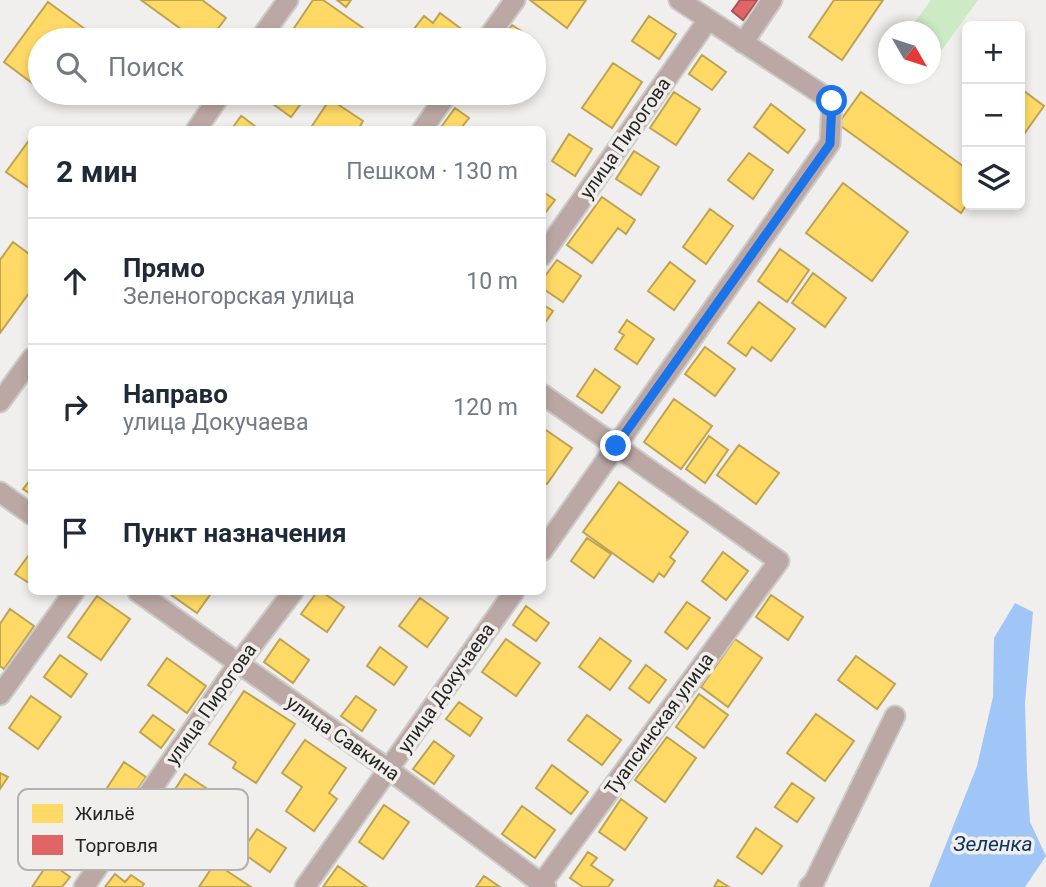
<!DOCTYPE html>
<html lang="ru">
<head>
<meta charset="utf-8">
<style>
	body { margin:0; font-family:Roboto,sans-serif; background:#f2f2f3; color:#1f2937 }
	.controls { position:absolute; right:21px; top:21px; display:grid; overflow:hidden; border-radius:10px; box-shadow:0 4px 10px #0003 }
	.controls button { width:63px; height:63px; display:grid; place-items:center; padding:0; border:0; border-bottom:2px solid #e0e1e3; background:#fff; color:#1f2937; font:35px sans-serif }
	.compass { position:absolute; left:878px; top:21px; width:63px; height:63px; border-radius:50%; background:#fff; box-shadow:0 4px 10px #0003; rotate:129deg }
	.stop { position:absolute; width:21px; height:21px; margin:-16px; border:5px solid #1a73e8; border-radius:50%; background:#fff }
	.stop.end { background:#1a73e8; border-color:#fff; box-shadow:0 2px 7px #0008 }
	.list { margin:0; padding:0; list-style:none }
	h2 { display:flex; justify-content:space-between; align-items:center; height:91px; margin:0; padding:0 28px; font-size:30px }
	h2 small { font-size:23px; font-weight:400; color:#747a83 }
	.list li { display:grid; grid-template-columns:46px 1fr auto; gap:21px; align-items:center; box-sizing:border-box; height:126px; padding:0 28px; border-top:2px solid #e0e1e3 }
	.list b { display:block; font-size:26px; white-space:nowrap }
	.list p { margin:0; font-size:23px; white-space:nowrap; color:#747a83 }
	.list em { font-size:23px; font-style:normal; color:#747a83 }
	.icon { flex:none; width:38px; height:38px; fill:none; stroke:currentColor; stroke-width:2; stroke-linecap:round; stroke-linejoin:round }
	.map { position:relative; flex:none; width:1046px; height:887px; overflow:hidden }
	.search { position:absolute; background:#fff; box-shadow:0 4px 10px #0003; left:28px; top:28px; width:518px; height:77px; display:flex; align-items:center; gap:18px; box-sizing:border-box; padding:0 24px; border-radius:38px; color:#747a83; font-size:26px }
	.panel { position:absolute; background:#fff; box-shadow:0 4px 10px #0003; left:28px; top:126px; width:518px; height:469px; border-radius:10px }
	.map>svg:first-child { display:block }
</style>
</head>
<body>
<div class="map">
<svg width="1046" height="887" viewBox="0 0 1046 887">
	<rect width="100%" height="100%" fill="#f0efed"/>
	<path fill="#cceac3" d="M931,0h47l-47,65 -1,-33 -22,-1z"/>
	<path fill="#a0c6f8" d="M1015,603l18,9 -8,91 2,69 3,50 16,34 -21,31h-96l48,-121 16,-69 1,-59z"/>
	<path fill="#ffd966" stroke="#bea352" stroke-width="2" d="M141,0h61l24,18 -17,22h-13z
		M313,0h10l43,30 -6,10h-16l-11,-7 -5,7h-42z
		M337,0h14l-5,7z
		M530,0h56l-19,28z
		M834,0h49l-41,60 -33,-23z
		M48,2l48,35 -3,3h-53v49l-36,-27z
		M440,13l24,18 -7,9h-38l-9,-6 14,-18 9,7z
		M649,16l27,18 -17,25 -27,-18z
		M512,25l21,14 -1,1h-31z
		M702,55l24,17 -14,18 -23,-16z
		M613,63l29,19 -30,46 -30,-20z
		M1020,88l24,18 -20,28 -4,-3z
		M674,92l26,17 -24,36 -26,-17z
		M861,92l106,77v35l-6,9 -123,-89z
		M258,93h48l2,1 -17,23z
		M330,99l33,22 -5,9 -48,-1z
		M771,104l34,26 -17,23 -34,-26z
		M455,108l14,10 -7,9 3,3h-26z
		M241,116l2,1 17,13h-29z
		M569,134l23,15 -17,27 -23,-15z
		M30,139l2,1v50l-26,-18z
		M634,151l25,16 -18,28 -25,-16z
		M749,153l24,17 -20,29 -25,-19z
		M843,183l65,49 -36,49 -66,-48z
		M542,191l13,9 -13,17z
		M602,197l33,23 -9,14 -8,-6 -26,35 -25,-18z
		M710,209l23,17 -27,38 -23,-17z
		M13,242l19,14v33l-32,44v-73z
		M780,249l29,21 -22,32 -29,-21z
		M557,260l24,16 -18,26 -21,-14v-8z
		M670,262l25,19 -21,29 -26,-19z
		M813,273l33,25 -21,29 -33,-24z
		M759,302l36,27 -24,32 -19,-14 -6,9 -18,-13z
		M542,304l11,7 -11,16z
		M627,320l27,19 -17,25 -22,-15 9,-14 -5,-3z
		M705,347l30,22 -20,27 -30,-22z
		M595,369l25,18 -18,26 -25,-17z
		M674,399l38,27 -31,43 -37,-27z
		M543,428l29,20 -25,36 -5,-2z
		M709,436l19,14 -23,33 -19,-14z
		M739,445l40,28 -23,31 -39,-29z
		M32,478v17l-9,-6z
		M619,482l69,50 -18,25 5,4 -11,16 -5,-4 -6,9 -70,-50z
		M587,538l24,16 -17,24 -23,-17z
		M31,552h1v33l-17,-11z
		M723,552l25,19 -22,29 -24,-19z
		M167,592h45l-15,21z
		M317,592h5l22,15 -17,25 -26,-18z
		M771,595l32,22 -15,23 -32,-23z
		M97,596l33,23 -29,41 -33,-23z
		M420,598l28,20 -21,29 -28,-21z
		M687,602l23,16 -23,31 -22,-17z
		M526,606l23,17 -13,18 -23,-16z
		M10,609l24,17 -30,43 -4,-3v-42z
		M600,638l31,23 -21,29 -31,-23z
		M280,639l29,21 -16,23 -29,-21z
		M506,639l34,24 -24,33 -34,-24z
		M735,639l27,19 -34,49 -27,-20z
		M380,647l27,20 -13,18 -27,-19z
		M60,655l27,19 -16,23 -27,-20z
		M856,656l39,28 -18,25 -39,-29z
		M167,658l39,28 -19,27 -39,-28z
		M646,665l20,15 -17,23 -20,-15z
		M244,691l51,33 -39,59 -23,-15 3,-6 -27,-18z
		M699,694l29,21 -24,33 -28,-21z
		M31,696l30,21 -23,32 -29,-21z
		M356,696l20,14 -14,21 -21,-15z
		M459,702l23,16 -12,18 -24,-17z
		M816,714l38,27 -29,40 -38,-28z
		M153,715l21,15 -13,18 -21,-16z
		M587,715l34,25 -19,25 -34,-25z
		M667,737l29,21 -31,44 -30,-22z
		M305,740l41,28 -17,25 8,6 -23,32 -28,-20 16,-24 -20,-14z
		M434,741l20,15 -20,28 -21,-15z
		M124,762l22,15 -18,26 -21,-15z
		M552,765l36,27 -17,22 -35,-26z
		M0,773l8,4 -8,12z
		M185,774l24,16 -15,23 -24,-16z
		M792,783l22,15 -17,24 -22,-15z
		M621,799l26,19 -22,32 -26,-18z
		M384,805l25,17 -26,37 -24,-17z
		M522,806l33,24 -20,28 -33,-24z
		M756,828l26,18 -20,28 -25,-17z
		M257,829l29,19 -16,24 -29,-20z
		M588,852l9,6 -6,7 22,15 -5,7h-25l-13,-9z
		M49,862l21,15 -8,10h-30z
		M215,863l36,24h-52z
		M338,866l29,21h-44z
		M115,874l10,8 6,-7 13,9 -2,3h-37z
		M484,876l16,11h-24z
		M718,880l11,7h-15z"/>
	<path fill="#e06666" stroke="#a85252" stroke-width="2" d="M740,0h18l-15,20 -11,-9z"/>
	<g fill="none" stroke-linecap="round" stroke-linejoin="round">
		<g stroke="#cbcbca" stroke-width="23">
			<path id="minor" d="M259,40l29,-40
				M486,40l29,-40
				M743,43l29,-43
				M196,130l26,-37
				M422,130l26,-37
				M542,256l166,-236
				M0,402l32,-44
				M0,492l32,23
				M542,551l288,-408 2,-42 -153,-101
				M138,592l250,177 158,118
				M0,695l74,-103
				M84,887l154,-223 55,-72
				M305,887l209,-295
				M539,887l240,-326 -237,-167
				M809,887l5,-5 81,-166"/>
		</g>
		<use href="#minor" stroke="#bba8a4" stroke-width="19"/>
	</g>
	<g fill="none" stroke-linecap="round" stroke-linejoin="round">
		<path stroke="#1a73e8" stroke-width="9" d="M616,446l214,-302 2,-43"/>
	</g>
	<g text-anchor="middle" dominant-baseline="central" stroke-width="7" stroke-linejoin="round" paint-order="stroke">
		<g font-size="19" fill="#262524" stroke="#f1efec">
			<text transform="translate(625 138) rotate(-55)">улица Пирогова</text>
			<text transform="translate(446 688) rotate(-55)">улица Докучаева</text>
			<text transform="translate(211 704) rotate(-55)">улица Пирогова</text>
			<text transform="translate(659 724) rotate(-54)">Туапсинская улица</text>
			<text transform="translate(343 738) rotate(35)">улица Савкина</text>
		</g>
		<g font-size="21" font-style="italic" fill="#0f3462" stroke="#f1efec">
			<text x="993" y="844">Зеленка</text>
		</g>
	</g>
	<rect x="18" y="789" width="230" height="81" rx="10" fill="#f1efec" stroke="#b4b2b0" stroke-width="2"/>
	<rect x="32" y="804" width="31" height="19" fill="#ffd966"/>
	<rect x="32" y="835" width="31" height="20" fill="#e06666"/>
	<g font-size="19" fill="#262524">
		<text x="75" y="820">Жильё</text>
		<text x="75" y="852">Торговля</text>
	</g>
</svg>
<div class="controls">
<button>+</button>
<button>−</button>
<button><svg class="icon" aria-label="layers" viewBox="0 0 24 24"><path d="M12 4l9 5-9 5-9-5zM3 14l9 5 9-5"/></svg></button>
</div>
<svg class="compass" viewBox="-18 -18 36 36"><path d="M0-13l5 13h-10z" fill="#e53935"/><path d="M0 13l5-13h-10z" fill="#747a83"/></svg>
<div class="stop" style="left:832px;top:101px"></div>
<div class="stop end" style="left:616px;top:446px"></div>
<div class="search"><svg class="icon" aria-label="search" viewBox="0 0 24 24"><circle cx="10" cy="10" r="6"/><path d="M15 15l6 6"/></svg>Поиск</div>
<section class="panel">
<h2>2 мин<small>Пешком · 130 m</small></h2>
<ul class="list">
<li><svg class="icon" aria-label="ahead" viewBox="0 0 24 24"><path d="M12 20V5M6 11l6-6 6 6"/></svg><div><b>Прямо</b><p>Зеленогорская улица</p></div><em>10 m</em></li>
<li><svg class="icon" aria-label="right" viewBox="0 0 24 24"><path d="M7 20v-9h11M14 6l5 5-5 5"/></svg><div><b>Направо</b><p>улица Докучаева</p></div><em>120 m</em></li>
<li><svg class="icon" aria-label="arrive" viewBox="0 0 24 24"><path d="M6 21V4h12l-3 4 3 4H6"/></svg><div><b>Пункт назначения</b></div></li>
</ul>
</section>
</div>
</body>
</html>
